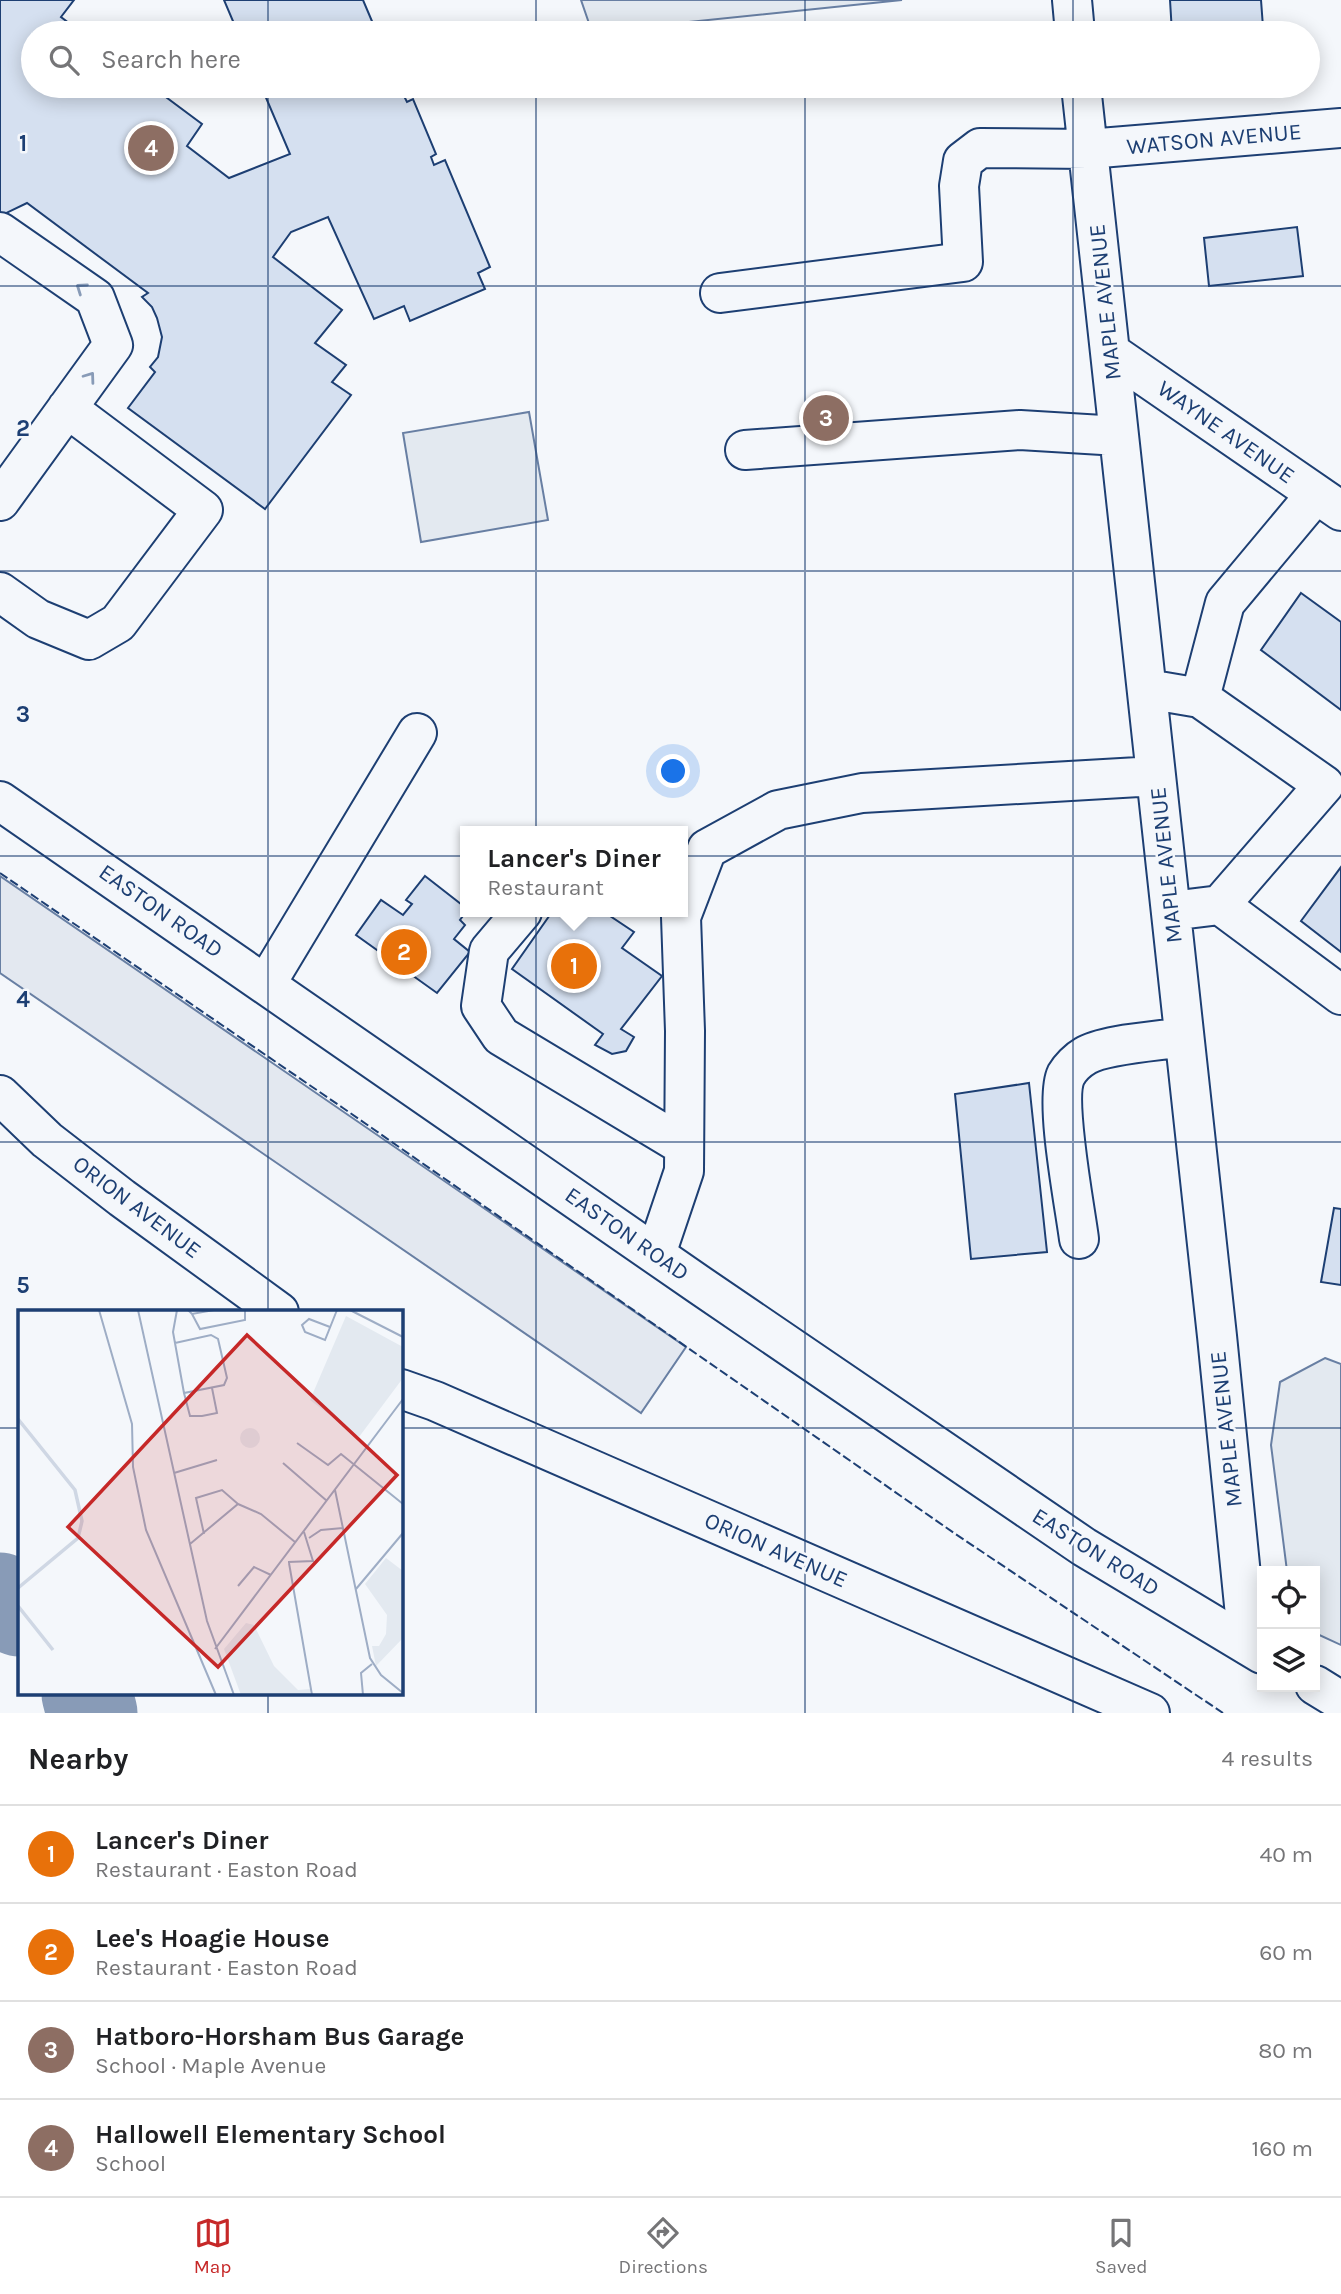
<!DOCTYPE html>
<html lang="en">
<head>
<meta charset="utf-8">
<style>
	body { margin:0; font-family:Karla,sans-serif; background:#f2f2f2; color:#202124 }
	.controls { position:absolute; right:21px; bottom:21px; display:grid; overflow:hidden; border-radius:0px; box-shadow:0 4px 18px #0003 }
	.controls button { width:63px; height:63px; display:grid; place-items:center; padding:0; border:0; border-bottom:2px solid #e0e0e0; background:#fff; color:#202124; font:35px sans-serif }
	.you { position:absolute; left:674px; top:772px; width:24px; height:24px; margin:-18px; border:5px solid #fff; border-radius:50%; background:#1a73e8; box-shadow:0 0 0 10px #1a73e833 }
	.badge { display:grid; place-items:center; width:46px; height:46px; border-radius:50%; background:#c62828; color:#fff; font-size:23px; font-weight:700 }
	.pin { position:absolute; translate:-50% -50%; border:4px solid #fff; box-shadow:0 2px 7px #0006 }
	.popup { position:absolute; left:460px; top:826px; width:228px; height:91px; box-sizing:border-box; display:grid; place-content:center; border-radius:0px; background:#fff; filter:drop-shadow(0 2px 5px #0005); font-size:23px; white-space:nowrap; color:#757577 }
	.popup b { font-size:26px; color:#202124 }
	.popup::after { content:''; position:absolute; left:50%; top:100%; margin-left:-14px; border:14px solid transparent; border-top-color:#fff }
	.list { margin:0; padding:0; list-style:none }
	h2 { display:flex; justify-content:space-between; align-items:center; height:91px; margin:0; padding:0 28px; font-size:30px }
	h2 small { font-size:23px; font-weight:400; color:#757577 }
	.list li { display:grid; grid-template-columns:46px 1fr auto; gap:21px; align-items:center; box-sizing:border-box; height:98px; padding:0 28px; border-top:2px solid #e0e0e0 }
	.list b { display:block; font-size:26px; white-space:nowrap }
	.list p { margin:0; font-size:23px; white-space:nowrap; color:#757577 }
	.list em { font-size:23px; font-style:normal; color:#757577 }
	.icon { flex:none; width:38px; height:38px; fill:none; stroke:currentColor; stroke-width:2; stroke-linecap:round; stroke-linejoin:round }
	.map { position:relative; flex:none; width:1341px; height:1713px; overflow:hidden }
	.search { position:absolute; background:#fff; box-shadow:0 4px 18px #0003; left:21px; right:21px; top:21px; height:77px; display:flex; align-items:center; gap:18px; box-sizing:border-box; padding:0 24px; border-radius:38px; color:#757577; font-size:26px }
	.sheet { height:483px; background:#fff }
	nav { display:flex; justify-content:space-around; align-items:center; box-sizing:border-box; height:98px; border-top:2px solid #e0e0e0; background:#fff; font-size:19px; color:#757577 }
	nav a { display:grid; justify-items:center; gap:4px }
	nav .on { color:#c62828 }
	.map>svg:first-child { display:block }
</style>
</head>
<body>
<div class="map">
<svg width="1341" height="1713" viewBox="0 0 1341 1713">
	<rect width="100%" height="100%" fill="#f4f7fb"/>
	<path fill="#e3e9f0" stroke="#687fa3" stroke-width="2" d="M581,0h321l-310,32z
		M529,412l19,108 -127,22 -18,-109z
		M1325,1358l16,6v281l-26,-12v-62h-28l-16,-126 9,-63z"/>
	<path fill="#e3e8f0" stroke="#687fa3" stroke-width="2" d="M0,876l686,471 -45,66 -641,-440z"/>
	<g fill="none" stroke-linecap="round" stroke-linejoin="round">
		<path stroke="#889bb7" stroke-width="91" d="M0,1598l19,13
			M87,1694l5,19"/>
	</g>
	<path fill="#d5e0f0" stroke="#1d3f73" stroke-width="2" d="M0,0h74l-13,17 21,16h-49v53h118l51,38 -15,22 42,32 61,-24 -29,-68h138l8,16 6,-3 23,55 -5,3 3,8 11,-5 45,107 -12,6 7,16 -75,32 -6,-15 -30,13 -46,-102 -37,15 -18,25 69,53 -27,33 31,22 -14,17 19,13 -86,114 -137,-101 27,-36 -5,-5 8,-10 4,-20 -5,-19 -5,-11 -10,-10 6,-4 -121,-90 -27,13z
		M224,0h139l14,33h-139z
		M1170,0h91l2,27 -21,2v4h-70z
		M151,86h29l-12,5 -3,5z
		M1297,227l6,49 -94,10 -5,-48z
		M1301,593l40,29v88l-80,-60z
		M1341,867v85l-40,-31z
		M425,876l41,32v4l-6,8 5,5 -11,14 16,13 -33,41 -81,-58 25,-35 22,15 9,-11 -6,-4z
		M552,912h52l30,20 -12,16 40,28 -41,53 13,8 -8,14 -14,3 -17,-9 8,-11 -91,-65z
		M1029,1083l18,169 -76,7 -16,-165z
		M1334,1208l7,1v76l-20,-3z"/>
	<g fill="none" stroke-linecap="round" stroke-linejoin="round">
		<g stroke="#1d3f73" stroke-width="42">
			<path id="minor" d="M1072,0l3,33
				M1081,86l136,1250 31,309
				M0,232l95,66 18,47 -113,156
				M720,293l243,-31 -4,-76 4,-25 17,-13 108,1 253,-21
				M1110,352l231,159
				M745,450l275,-20 99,6
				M0,592l38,27 51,21 29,-17 85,-113 -136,-102
				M1147,689l53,9 124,87 -104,120 -49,6
				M1200,698l25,-95 91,-109
				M1220,905l121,90
				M522,912l-33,39 -8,55 20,30 183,110
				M266,984l151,-251
				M0,1095l47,45 75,58 157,114
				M1079,1239c-4,-32 -25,-139 -13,-164 4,-7 12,-15 19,-19 19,-12 75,-15 99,-19
				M656,1254l28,-83 1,-140 -4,-114 26,-68 71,-39 84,-17 294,-17
				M401,1389l34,12 715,312"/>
		</g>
		<g stroke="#1d3f73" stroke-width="42">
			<path id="highway" d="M0,801l701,485 383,261 178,107
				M1315,1685l26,16"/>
		</g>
		<use href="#minor" stroke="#f4f7fb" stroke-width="38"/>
		<use href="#highway" stroke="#f4f7fb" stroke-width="38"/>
		<path stroke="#1d3f73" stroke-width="2" stroke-dasharray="9 3.5" stroke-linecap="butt" d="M0,873l343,235 611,425 269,180"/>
	</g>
	<defs><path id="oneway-chevron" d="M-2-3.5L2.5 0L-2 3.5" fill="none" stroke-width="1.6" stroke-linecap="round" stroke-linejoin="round" transform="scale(1.75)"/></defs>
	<g stroke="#889bb7">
		<use href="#oneway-chevron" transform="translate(81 288) rotate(-145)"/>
		<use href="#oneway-chevron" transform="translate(90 377) rotate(-54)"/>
	</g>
	<path fill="none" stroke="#1d3f73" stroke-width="2" stroke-opacity="0.55" d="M268,0v33M536,0v33M805,0v33M1073,0v33M268,86v1226M536,86v1627M805,86v1627M1073,86v1627M0,286h1341M0,571h1341M0,856h1341M0,1142h1341M0,1428h19M401,1428h940M268,1694v19"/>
	<g text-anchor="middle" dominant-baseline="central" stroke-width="5" stroke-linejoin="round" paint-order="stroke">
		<g font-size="23" fill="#1d3f73" stroke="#f4f7fb">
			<text transform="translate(1214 139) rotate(-5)">WATSON AVENUE</text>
			<text transform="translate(1105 302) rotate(-96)">MAPLE AVENUE</text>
			<text transform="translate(1226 432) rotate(35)">WAYNE AVENUE</text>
			<text transform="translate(1166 865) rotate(-96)">MAPLE AVENUE</text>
			<text transform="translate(161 911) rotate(35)">EASTON ROAD</text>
			<text transform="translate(137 1207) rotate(37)">ORION AVENUE</text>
			<text transform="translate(627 1234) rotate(35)">EASTON ROAD</text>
			<text transform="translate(1226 1429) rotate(-96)">MAPLE AVENUE</text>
			<text transform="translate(776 1550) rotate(24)">ORION AVENUE</text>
			<text transform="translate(1096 1552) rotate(32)">EASTON ROAD</text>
		</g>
	</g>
	<g transform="translate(18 1310)">
		<rect width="385" height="385" fill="#f4f7fb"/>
		<path d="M328,6l57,31v31l-44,59 -49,-37zM222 128a10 10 0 1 1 20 0a10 10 0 1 1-20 0ZM368,248l17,13v67l-27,28 -4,-20h7l7,-12 1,-19 -22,-31zM228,313l8,2 20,41 24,24 12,-1v6h-69l-17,-46z" fill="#e3e9f0"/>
		<path fill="none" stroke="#cfd7e4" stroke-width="3.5" d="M0,109l57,71 7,31 -4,17 -60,50M0,296l35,44"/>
		<path fill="none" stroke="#9eadc5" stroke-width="2" d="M81,0l33,114 1,43 13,63 70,165M120,0l69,311 27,74M170,0l4,4 22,-4M332,0l53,27M174,4l8,15 45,-9v-10M312,17l-21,-8 -7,6 3,7 20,8 12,-30M157,33l36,-8 7,4 9,39 -3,7 -40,8 -11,-61 4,-22M166,83l6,23h12l15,-3 -5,-25M279,133l31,22 13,-11 62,50M265,153l44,38M156,163l43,-13M317,180l35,168 11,17 22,18M186,224l-8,-36 26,-8 16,14M291,228l12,-8 22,-2M172,234l48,-40 23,10 34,28M270,252l25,-1 -9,-29M271,253l23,132M220,276l16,-19 17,8M338,279l47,-56M197,339l188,-250M345,385l-2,-22 11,-9"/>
		<path fill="#c62828" fill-opacity="0.15" stroke="#c62828" stroke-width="3.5" d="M229,25l150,140 -179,192 -150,-140z"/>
		<rect width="385" height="385" fill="none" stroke="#1d3f73" stroke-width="3.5"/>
	</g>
	<g font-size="23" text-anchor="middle" font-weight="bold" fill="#1d3f73" stroke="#f4f7fb" stroke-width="5" stroke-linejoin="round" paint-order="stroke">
		<text x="23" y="151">1</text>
		<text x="23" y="436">2</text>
		<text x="23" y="722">3</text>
		<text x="23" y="1007">4</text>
		<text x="23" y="1293">5</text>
	</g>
</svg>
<div class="controls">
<button><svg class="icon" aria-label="locate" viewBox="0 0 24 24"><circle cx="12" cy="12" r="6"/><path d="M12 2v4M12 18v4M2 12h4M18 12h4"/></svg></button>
<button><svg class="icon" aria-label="layers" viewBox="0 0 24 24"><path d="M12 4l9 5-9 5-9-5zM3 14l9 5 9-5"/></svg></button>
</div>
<div class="you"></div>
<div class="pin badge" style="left:574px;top:966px;background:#e8710a">1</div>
<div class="popup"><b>Lancer's Diner</b>Restaurant</div>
<div class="pin badge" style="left:404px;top:952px;background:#e8710a">2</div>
<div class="pin badge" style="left:826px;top:418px;background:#8d6e63">3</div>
<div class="pin badge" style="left:151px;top:148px;background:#8d6e63">4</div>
<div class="search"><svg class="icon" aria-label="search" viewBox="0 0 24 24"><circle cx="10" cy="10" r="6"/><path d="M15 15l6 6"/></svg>Search here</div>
</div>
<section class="sheet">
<h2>Nearby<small>4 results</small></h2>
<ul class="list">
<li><span class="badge" style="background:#e8710a">1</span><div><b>Lancer's Diner</b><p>Restaurant · Easton Road</p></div><em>40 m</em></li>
<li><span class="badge" style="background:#e8710a">2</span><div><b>Lee's Hoagie House</b><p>Restaurant · Easton Road</p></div><em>60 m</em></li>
<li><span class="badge" style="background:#8d6e63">3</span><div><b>Hatboro-Horsham Bus Garage</b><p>School · Maple Avenue</p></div><em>80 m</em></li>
<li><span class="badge" style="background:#8d6e63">4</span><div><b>Hallowell Elementary School</b><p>School</p></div><em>160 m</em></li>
</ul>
</section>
<nav>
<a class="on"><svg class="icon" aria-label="map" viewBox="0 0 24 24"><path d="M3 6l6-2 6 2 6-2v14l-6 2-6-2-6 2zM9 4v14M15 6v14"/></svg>Map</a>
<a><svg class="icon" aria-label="directions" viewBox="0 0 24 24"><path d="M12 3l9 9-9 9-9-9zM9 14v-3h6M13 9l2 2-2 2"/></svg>Directions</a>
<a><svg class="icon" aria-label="saved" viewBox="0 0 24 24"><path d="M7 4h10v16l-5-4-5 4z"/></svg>Saved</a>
</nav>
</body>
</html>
